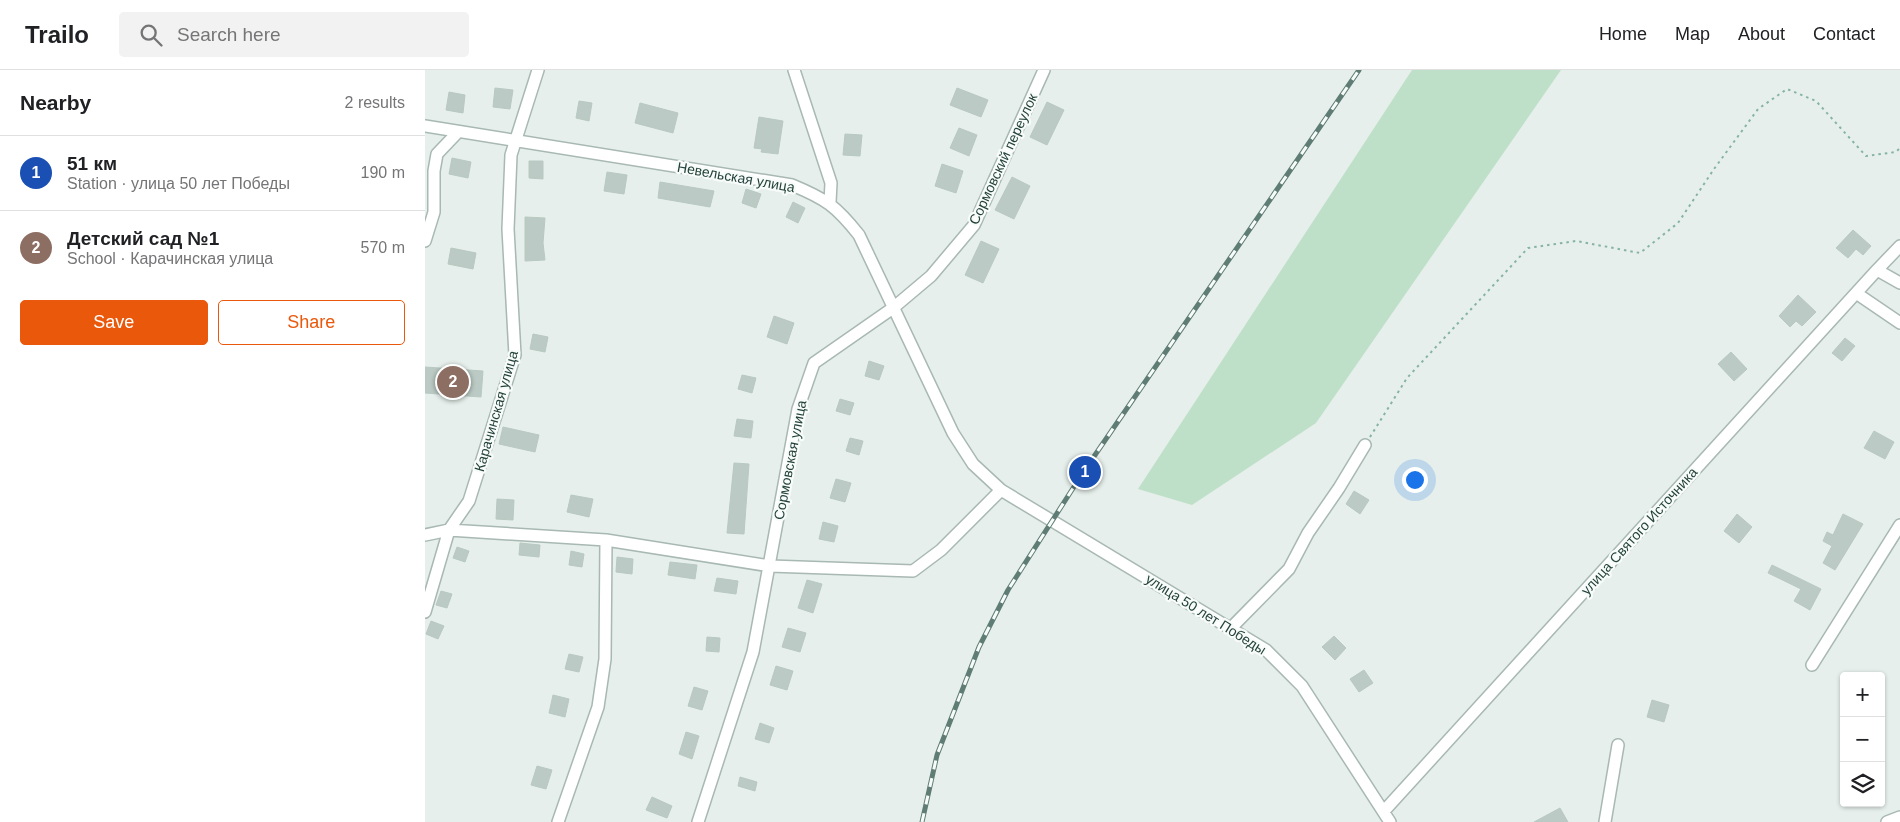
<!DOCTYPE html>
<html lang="en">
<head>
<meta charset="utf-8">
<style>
	body { margin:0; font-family:Arial,sans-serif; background:#f2f2f2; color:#202124 }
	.controls { position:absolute; right:15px; bottom:15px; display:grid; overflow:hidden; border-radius:5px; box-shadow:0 1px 4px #0004 }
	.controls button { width:45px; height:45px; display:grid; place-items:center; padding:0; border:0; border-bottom:1px solid #e0e0e0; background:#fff; color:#202124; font:25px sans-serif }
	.you { position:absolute; left:989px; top:409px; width:18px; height:18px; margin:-12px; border:4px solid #fff; border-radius:50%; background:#1a73e8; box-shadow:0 0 0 8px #1a73e833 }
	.badge { display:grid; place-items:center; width:32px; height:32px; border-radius:50%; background:#ea580c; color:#fff; font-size:16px; font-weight:700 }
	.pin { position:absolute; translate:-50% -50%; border:2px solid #fff; box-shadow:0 1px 5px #0006 }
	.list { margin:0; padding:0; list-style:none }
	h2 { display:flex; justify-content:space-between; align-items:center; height:65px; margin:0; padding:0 20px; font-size:21px }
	h2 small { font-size:16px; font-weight:400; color:#757577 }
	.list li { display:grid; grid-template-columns:32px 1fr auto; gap:15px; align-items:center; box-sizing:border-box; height:75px; padding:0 20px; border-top:1px solid #e0e0e0 }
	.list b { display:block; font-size:19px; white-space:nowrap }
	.list p { margin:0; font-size:16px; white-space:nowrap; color:#757577 }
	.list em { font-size:16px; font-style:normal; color:#757577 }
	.actions { display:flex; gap:10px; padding:15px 20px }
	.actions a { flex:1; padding:11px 0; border:1px solid #ea580c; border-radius:5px; text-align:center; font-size:18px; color:#ea580c }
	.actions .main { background:#ea580c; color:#fff }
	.icon { flex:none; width:28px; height:28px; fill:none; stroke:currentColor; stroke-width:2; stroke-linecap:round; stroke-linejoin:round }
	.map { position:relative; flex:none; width:1475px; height:752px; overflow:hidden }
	header { display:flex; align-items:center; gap:30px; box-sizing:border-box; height:70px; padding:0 25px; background:#fff; border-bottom:1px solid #e0e0e0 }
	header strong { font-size:24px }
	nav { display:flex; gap:28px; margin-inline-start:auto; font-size:18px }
	.search { width:350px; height:45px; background:#f2f2f2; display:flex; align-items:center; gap:12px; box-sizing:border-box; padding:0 18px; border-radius:5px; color:#757577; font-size:19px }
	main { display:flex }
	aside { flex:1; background:#fff }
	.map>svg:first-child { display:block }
</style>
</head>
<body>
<header>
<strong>Trailo</strong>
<div class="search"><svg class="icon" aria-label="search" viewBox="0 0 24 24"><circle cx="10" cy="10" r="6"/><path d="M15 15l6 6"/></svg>Search here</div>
<nav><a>Home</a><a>Map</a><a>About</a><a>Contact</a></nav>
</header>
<main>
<aside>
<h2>Nearby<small>2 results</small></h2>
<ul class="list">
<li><span class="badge" style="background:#1a4fb4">1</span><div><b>51 км</b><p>Station · улица 50 лет Победы</p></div><em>190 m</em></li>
<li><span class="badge" style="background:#8d6e63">2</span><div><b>Детский сад №1</b><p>School · Карачинская улица</p></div><em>570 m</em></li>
</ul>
<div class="actions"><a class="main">Save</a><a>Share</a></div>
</aside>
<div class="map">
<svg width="1475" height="752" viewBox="0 0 1475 752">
	<rect width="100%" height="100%" fill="#e6efeb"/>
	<path fill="#bfe0c8" d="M987,0h149l-245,353 -124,82 -54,-16z"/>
	<path fill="#bbcac4" stroke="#b8c9c2" d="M70,18l18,2 -3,19 -17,-2z
		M532,18l31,12 -7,17 -31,-12z
		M24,22l16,3 -2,18 -17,-3z
		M154,31l13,2 -3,18 -13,-3z
		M622,32l17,8 -17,35 -17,-8z
		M215,33l38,10 -5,20 -38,-10z
		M334,47l24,4 -5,33 -17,-2 1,-3 -8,-1z
		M534,58l18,7 -8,21 -19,-8z
		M420,64l17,1 -2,21 -17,-1z
		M27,88l19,4 -3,16 -19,-4z
		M104,91h14v18l-14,-1z
		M517,94l21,7 -7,22 -21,-7z
		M182,102l20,3 -3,19 -20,-3z
		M587,107l18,9 -16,33 -19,-9z
		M235,112l54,9 -4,16 -52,-9z
		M321,119l15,5 -5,14 -14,-5z
		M368,132l12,6 -7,15 -12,-6z
		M100,147l20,1 -2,25 2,17 -20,1z
		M1428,160l18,16 -8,9 -7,-6 -8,9 -12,-10z
		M556,171l18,8 -16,34 -18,-8z
		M26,178l25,5 -3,16 -25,-5z
		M1373,225l18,17 -14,14 -6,-5 -6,6 -11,-11z
		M349,246l20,7 -7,21 -20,-7z
		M108,264l15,3 -3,15 -15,-3z
		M1420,268l10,8 -13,15 -10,-8z
		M1306,282l16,17 -13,12 -16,-17z
		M444,291l15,5 -5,14 -14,-4z
		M0,297l58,4 -2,26 -56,-4z
		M317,305l14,3 -4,15 -14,-4z
		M415,329l14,4 -4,12 -14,-4z
		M312,349l16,2 -2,17 -17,-2z
		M78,357l36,8 -4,17 -36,-8z
		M1449,361l20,11 -9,17 -21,-11z
		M425,368l13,3 -4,14 -13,-4z
		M309,393l15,1 -5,70 -17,-1z
		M411,409l15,4 -6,19 -15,-4z
		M929,421l15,9 -9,14 -14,-10z
		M146,425l22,4 -4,18 -22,-5z
		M72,429l17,1 -1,20 -17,-1z
		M1312,444l15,13 -13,16 -15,-12z
		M1418,444l20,10 -28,46 -12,-7 9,-17 -9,-5 4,-9 6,3z
		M398,452l15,4 -4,16 -15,-3z
		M95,473l20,2 -1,12 -20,-2z
		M32,477l12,4 -4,11 -12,-4z
		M146,481l13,3 -2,13 -13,-2z
		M192,487l16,2 -1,15 -16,-2z
		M245,492l27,3 -2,14 -27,-4z
		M1347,495l49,24 -11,21 -16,-9 7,-12 -33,-16z
		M292,508l21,3 -2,13 -22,-3z
		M382,510l15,4 -9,29 -15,-5z
		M16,521l11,3 -5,14 -11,-3z
		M6,551l13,5 -6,13 -12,-5z
		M363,558l18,5 -6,19 -18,-5z
		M909,566l12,12 -11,12 -13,-13z
		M282,567l13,1 -1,14 -13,-1z
		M144,584l14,3 -4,15 -14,-3z
		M351,596l17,5 -6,19 -17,-5z
		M939,600l9,13 -14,9 -9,-13z
		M269,617l14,4 -6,19 -14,-4z
		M128,625l16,4 -4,18 -16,-4z
		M1227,630l17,5 -5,17 -17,-5z
		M335,653l14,5 -5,15 -14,-4z
		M261,662l13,4 -7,23 -13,-5z
		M112,696l15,4 -6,19 -15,-4z
		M315,707l17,5 -2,9 -17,-5z
		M227,727l20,9 -5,12 -21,-8z
		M1135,738l8,14h-34z"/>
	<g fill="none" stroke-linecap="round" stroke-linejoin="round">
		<g stroke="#a8b8b2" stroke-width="14">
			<path id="minor" d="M369,0l37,113 -1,19
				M0,56l367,59c34,14 44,21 67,50l94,198 20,31 28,26 265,160 36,36 88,136
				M0,171l9,-29v-41l3,-17 21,-22
				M1452,200l23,-24
				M1431,223l44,30
				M0,465l24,-5 157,10 164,26 143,5 28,-21 60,-60
				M0,542l24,-82 20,-29 46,-146 -7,-126 3,-74 27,-85
				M806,558l58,-59 19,-36 31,-45 26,-43
				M1387,595l88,-140
				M959,741l493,-541 23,13
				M133,752l40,-115 7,-48 1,-119
				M273,752l55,-170 45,-243 16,-46 79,-55 38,-32 43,-51 70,-155
				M1180,752l13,-77
				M1462,752l13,-5"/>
		</g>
		<path stroke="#86b3a5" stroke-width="2" stroke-dasharray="2.5 4" stroke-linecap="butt" d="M945,367l37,-59 121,-130 48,-7 64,12 38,-30 36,-54 44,-60 29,-20 29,12 50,55 30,-4 4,-4"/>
		<use href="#minor" stroke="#fff" stroke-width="11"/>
		<g stroke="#5f7d75" stroke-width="5">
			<path id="rail" d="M497,752l15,-67 42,-108 29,-57 76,-119 275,-401"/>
		</g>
		<use href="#rail" stroke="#f7fbf9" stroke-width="3" stroke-dasharray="9" stroke-linecap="butt"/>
	</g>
	<g text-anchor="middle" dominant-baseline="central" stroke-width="4.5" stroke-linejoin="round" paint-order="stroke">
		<g font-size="14" fill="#24423a" stroke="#f7fbf9">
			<text transform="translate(578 89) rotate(-65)">Сормовский переулок</text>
			<text transform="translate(311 107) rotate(10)">Невельская улица</text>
			<text transform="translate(71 341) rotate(-74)">Карачинская улица</text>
			<text transform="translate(365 390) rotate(-79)">Сормовская улица</text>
			<text transform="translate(1214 461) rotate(-48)">улица Святого Источника</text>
			<text transform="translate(781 544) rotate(32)">улица 50 лет Победы</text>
		</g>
	</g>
</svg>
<div class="controls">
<button>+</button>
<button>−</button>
<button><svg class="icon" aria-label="layers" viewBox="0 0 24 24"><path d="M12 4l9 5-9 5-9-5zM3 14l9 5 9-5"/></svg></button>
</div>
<div class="you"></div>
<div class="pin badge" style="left:660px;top:402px;background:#1a4fb4">1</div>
<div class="pin badge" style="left:28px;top:312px;background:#8d6e63">2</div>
</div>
</main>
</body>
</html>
